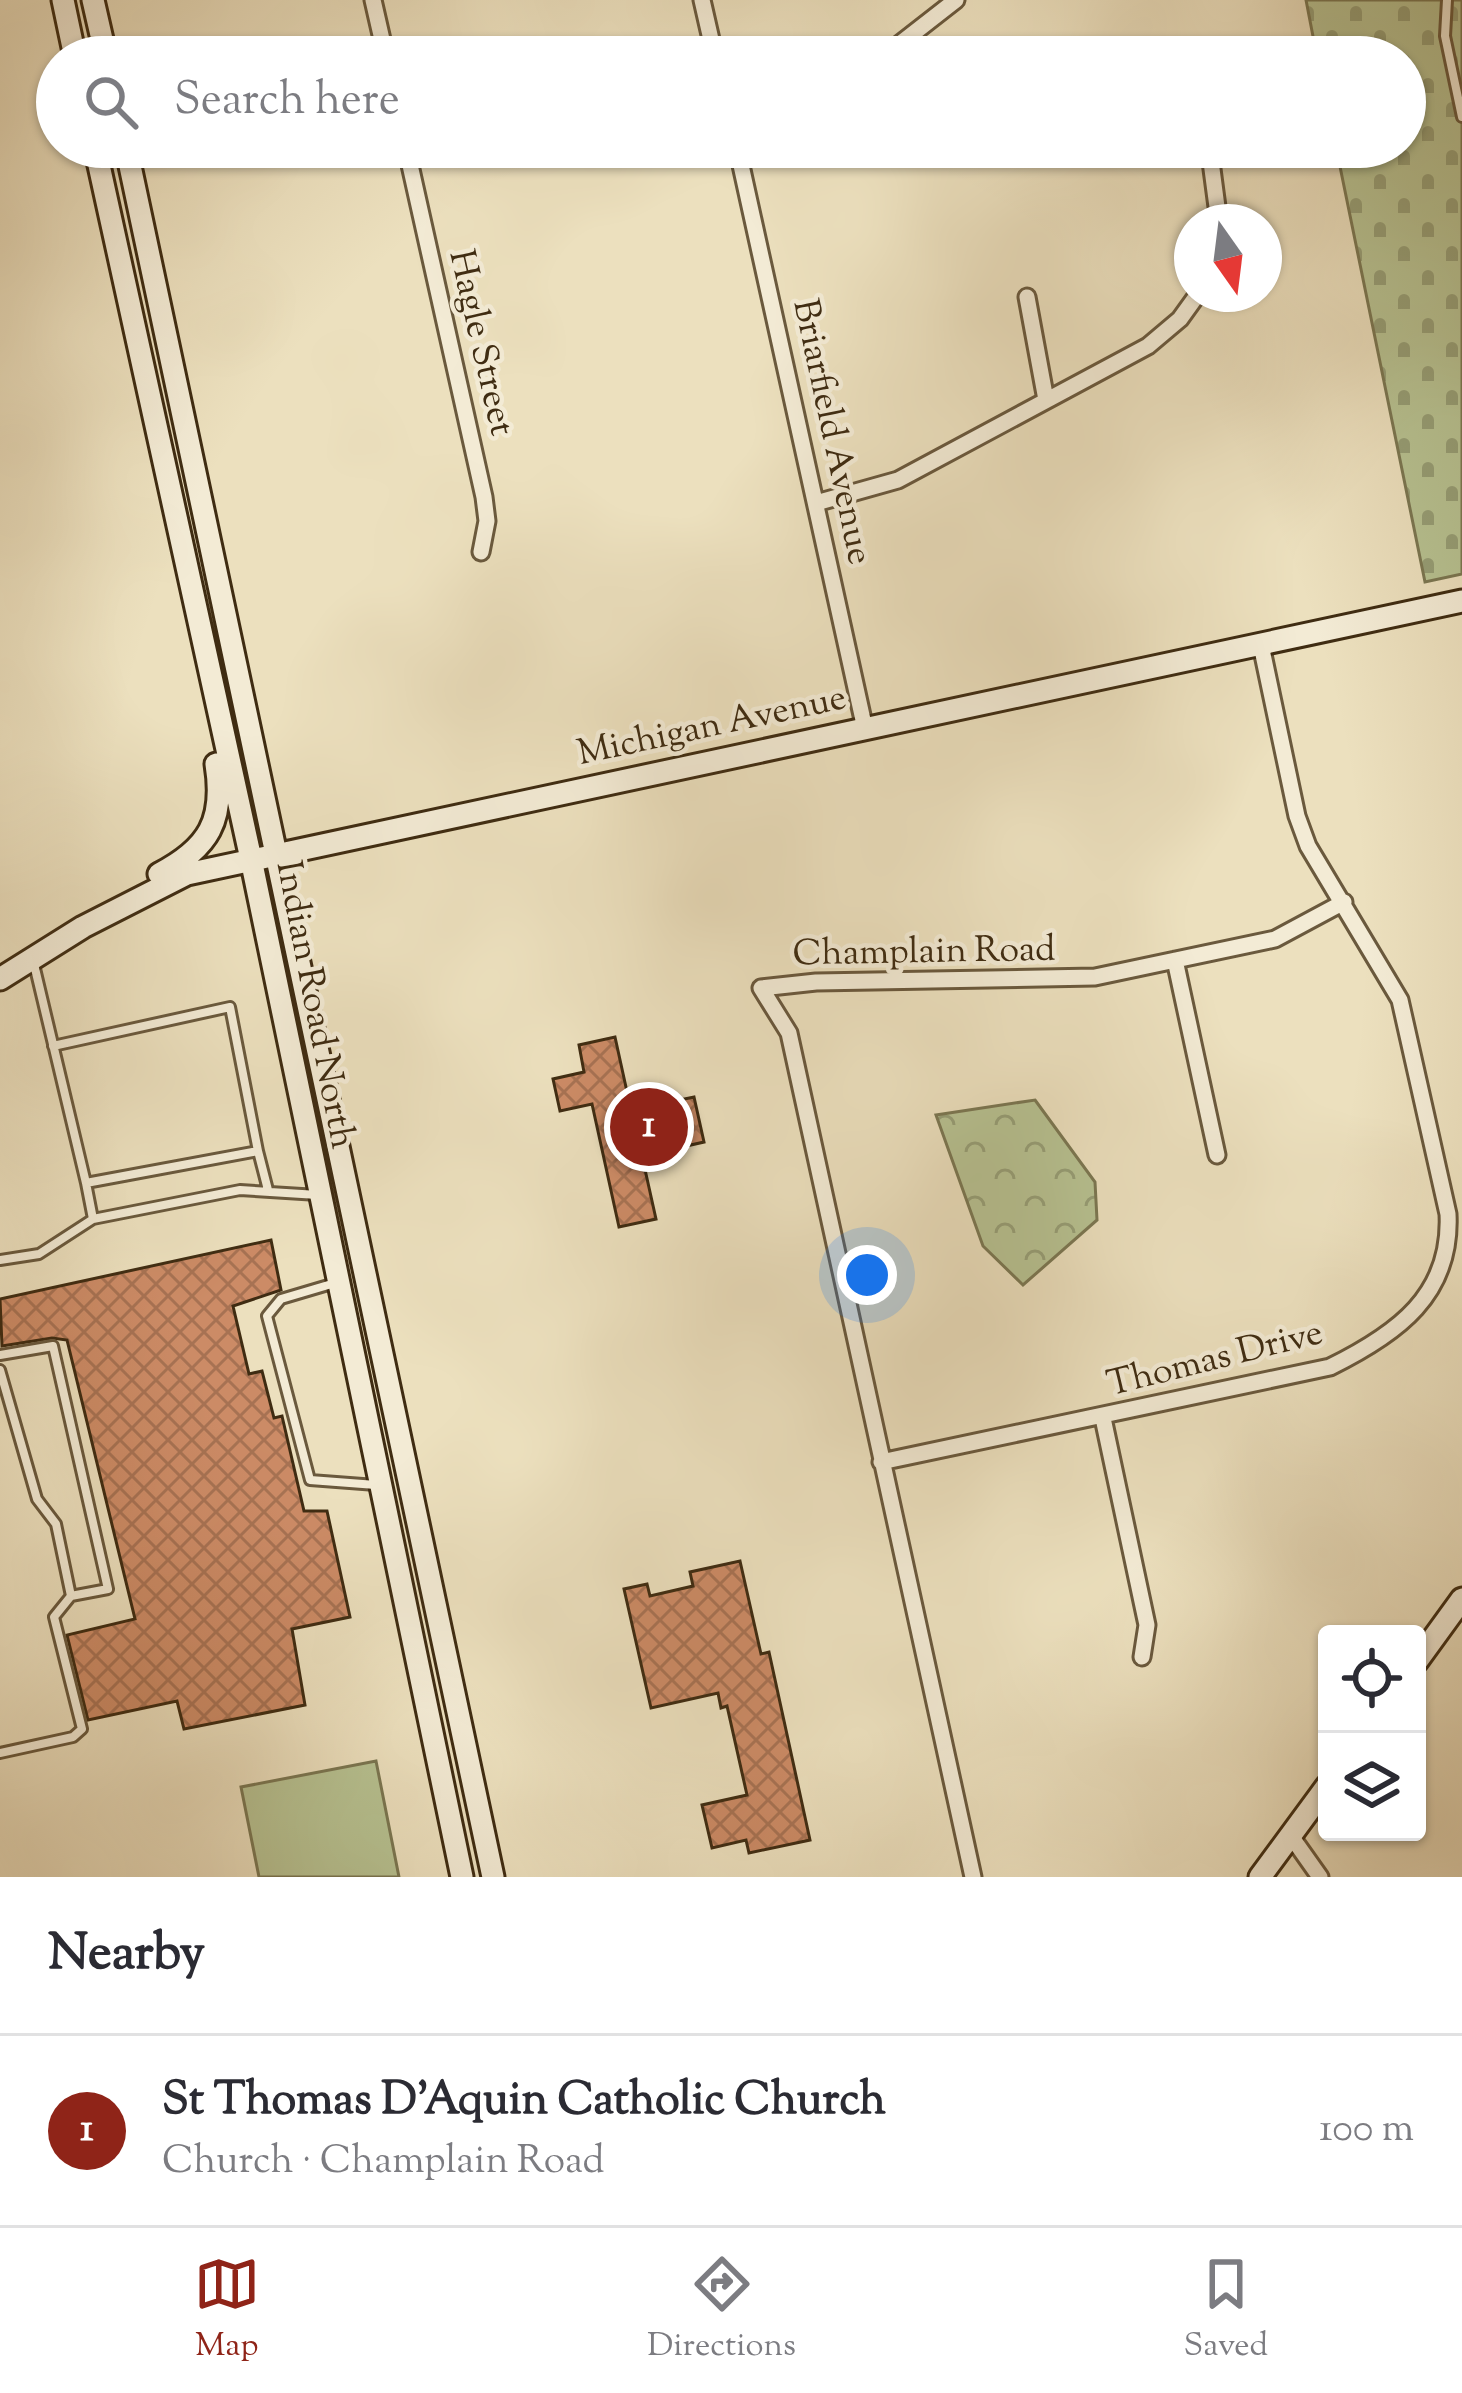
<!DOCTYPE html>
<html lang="en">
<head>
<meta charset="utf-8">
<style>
	body { margin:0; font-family:"Sorts Mill Goudy",serif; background:#f7f7f7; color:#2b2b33 }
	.controls { position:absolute; right:36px; bottom:36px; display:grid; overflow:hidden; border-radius:12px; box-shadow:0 3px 9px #0004 }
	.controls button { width:108px; height:108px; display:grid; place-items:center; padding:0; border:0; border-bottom:3px solid #e1e1e2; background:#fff; color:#2b2b33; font:60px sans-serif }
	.compass { position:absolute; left:1174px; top:204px; width:108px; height:108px; border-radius:50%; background:#fff; box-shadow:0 3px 9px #0004; rotate:166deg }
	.you { position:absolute; left:867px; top:1275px; width:42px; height:42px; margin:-30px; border:9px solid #fff; border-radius:50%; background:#1a73e8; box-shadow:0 0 0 18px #1a73e833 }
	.badge { display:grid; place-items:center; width:78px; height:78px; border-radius:50%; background:#8f2418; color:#fff; font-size:39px; font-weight:700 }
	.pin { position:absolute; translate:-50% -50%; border:6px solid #fff; box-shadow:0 3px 12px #0006 }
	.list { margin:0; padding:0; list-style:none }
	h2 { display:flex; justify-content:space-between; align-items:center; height:156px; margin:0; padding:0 48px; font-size:51px }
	h2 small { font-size:39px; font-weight:400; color:#7c7c81 }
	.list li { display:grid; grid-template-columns:78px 1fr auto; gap:36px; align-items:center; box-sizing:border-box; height:192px; padding:0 48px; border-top:3px solid #e1e1e2 }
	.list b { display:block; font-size:45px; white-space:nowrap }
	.list p { margin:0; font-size:39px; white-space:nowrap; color:#7c7c81 }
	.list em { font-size:39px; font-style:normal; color:#7c7c81 }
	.icon { flex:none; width:66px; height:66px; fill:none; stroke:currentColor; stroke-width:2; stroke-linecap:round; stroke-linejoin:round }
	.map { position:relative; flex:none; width:1462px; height:1877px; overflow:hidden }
	.search { position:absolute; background:#fff; box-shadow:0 3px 9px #0004; left:36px; right:36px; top:36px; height:132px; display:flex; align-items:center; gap:30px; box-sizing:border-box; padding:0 42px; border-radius:66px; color:#7c7c81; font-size:45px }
	.sheet { height:348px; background:#fff }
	nav { display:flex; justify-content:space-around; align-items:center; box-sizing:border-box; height:168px; border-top:3px solid #e1e1e2; background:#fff; font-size:33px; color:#7c7c81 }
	nav a { display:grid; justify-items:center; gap:6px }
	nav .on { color:#8f2418 }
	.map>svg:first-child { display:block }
</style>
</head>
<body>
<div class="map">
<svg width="1462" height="1877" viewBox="0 0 1462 1877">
	<defs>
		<pattern id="forest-crowns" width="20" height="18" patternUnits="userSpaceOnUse" patternTransform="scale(3)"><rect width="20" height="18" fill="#b7c292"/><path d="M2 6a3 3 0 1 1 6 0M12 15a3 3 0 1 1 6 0" fill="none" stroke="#969e76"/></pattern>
		<pattern id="cemetery-stones" width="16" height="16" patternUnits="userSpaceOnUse" patternTransform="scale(3)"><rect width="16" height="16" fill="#b7c292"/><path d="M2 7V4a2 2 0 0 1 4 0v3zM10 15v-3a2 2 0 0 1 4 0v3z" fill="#969e76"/></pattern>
		<pattern id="building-cross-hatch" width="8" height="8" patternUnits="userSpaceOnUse" patternTransform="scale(3)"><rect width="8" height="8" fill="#cc8b66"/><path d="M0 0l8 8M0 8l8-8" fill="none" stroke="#a77253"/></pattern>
	</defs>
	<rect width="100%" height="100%" fill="#ece0be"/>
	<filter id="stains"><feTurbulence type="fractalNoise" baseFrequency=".00167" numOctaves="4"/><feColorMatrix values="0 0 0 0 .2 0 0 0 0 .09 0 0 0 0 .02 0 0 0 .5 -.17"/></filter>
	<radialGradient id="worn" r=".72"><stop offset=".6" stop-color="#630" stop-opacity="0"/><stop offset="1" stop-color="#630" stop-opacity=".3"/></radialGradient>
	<path fill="url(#forest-crowns)" stroke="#7b7752" stroke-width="3" d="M1035,1100l60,82 2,38 -74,65 -40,-39 -47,-131z"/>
	<path fill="url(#cemetery-stones)" stroke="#7b7752" stroke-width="3" d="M1306,0h156v574l-37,8 -89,-435h69v-90h-88z"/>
	<path fill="#b7c292" stroke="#7b7752" stroke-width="3" d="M376,1761l23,116h-140l-18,-90z"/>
	<path fill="url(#building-cross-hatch)" stroke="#3f2c12" stroke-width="3" d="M615,1037l16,73 63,-13 10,45 -62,14 14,63 -37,8 -27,-123 -32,7 -7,-32 31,-7 -5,-27z
		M271,1240l10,50 -48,16 16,68 13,-3 12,47 8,-2 22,95h23l23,106 -58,12 13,76 -121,24 -7,-28 -89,19 -21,-85 68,-16 -68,-279 -15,-2 -50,8 -2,-47z
		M740,1561l21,93 8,-2 41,188 -61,13 -3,-13 -34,8 -10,-43 45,-10 -20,-89 -6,2 -3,-15 -67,15 -27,-119 23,-5 3,12 43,-10 -3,-14z"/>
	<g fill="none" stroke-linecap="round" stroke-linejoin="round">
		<g stroke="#6a593d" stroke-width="14">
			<path id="lane" d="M1447,0l-2,36 17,81
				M33,960l53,223 172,-32 -28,-144 -177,39
				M258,1151l10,39
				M86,1183l7,36
				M0,1260l39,-6 54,-35 147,-29 78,5
				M335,1283l-54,16 -14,17 43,164 66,5
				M0,1355l53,-9 55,243 -37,7 -15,-72 -19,-25 -37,-129
				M0,1753l73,-16 9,-8 -28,-112 17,-21"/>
		</g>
		<g stroke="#6a593d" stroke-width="21">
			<path id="street" d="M373,0l13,57
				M702,0l13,57
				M883,57l73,-57
				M406,147l78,350 3,24 -6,31
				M737,147l128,582
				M1210,154l9,68
				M740,158l22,-11
				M1027,297l19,103
				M816,503l82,-23 250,-134 32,-27 18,-25
				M1175,960l42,195
				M1103,1418l44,207 -5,32
				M881,1462l449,-95c67,-33 122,-72 118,-153l-48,-214 -92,-154 -11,-30 -36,-171
				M1291,1836l29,41
				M973,1877l-184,-844 -28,-45 55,-6 279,-5 180,-38 69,-37"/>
		</g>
		<g stroke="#3f2c12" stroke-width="27">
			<path id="secondary" d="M63,0l12,57
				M93,0l13,57
				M95,147l156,712 211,1018
				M126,147l367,1730
				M159,874c50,-26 66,-54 57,-110
				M0,979l83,-52 104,-53 1275,-273
				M1417,1661l45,-62
				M1260,1877l67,-91"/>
		</g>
		<use href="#lane" stroke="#f3ebd5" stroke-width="8"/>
		<use href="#street" stroke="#f3ebd5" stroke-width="15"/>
		<use href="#secondary" stroke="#f3ebd5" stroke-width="21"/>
	</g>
	<g text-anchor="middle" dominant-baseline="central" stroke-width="9" stroke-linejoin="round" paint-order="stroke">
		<g font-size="36" fill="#3f2c12" stroke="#f3ebd5">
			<text transform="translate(480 343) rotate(77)">Hagle Street</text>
			<text transform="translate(831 432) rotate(78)">Briarfield Avenue</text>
			<text transform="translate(712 727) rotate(-12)">Michigan Avenue</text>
			<text transform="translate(924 953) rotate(-1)">Champlain Road</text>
			<text transform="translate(314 1005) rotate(79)">Indian Road North</text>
			<text transform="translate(1215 1360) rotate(-14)">Thomas Drive</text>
		</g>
	</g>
	<rect width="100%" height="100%" filter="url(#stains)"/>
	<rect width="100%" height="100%" fill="url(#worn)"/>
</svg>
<div class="controls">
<button><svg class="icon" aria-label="locate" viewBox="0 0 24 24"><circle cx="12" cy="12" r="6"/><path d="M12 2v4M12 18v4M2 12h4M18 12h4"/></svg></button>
<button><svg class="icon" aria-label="layers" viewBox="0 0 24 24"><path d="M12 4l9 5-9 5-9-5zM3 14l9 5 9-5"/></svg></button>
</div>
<svg class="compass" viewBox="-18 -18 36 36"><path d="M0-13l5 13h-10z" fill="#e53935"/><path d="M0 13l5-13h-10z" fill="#7c7c81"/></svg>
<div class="you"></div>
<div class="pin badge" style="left:649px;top:1127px">1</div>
<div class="search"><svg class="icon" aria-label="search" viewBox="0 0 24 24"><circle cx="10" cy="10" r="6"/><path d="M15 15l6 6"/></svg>Search here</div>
</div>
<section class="sheet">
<h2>Nearby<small></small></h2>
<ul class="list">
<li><span class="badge">1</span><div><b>St Thomas D'Aquin Catholic Church</b><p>Church · Champlain Road</p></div><em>100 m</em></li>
</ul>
</section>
<nav>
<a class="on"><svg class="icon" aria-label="map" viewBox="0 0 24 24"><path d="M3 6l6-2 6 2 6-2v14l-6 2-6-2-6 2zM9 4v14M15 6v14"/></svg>Map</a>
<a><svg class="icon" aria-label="directions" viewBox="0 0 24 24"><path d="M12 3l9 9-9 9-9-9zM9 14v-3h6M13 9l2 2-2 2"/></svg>Directions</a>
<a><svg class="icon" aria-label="saved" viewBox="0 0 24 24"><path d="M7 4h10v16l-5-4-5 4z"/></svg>Saved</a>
</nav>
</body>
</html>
